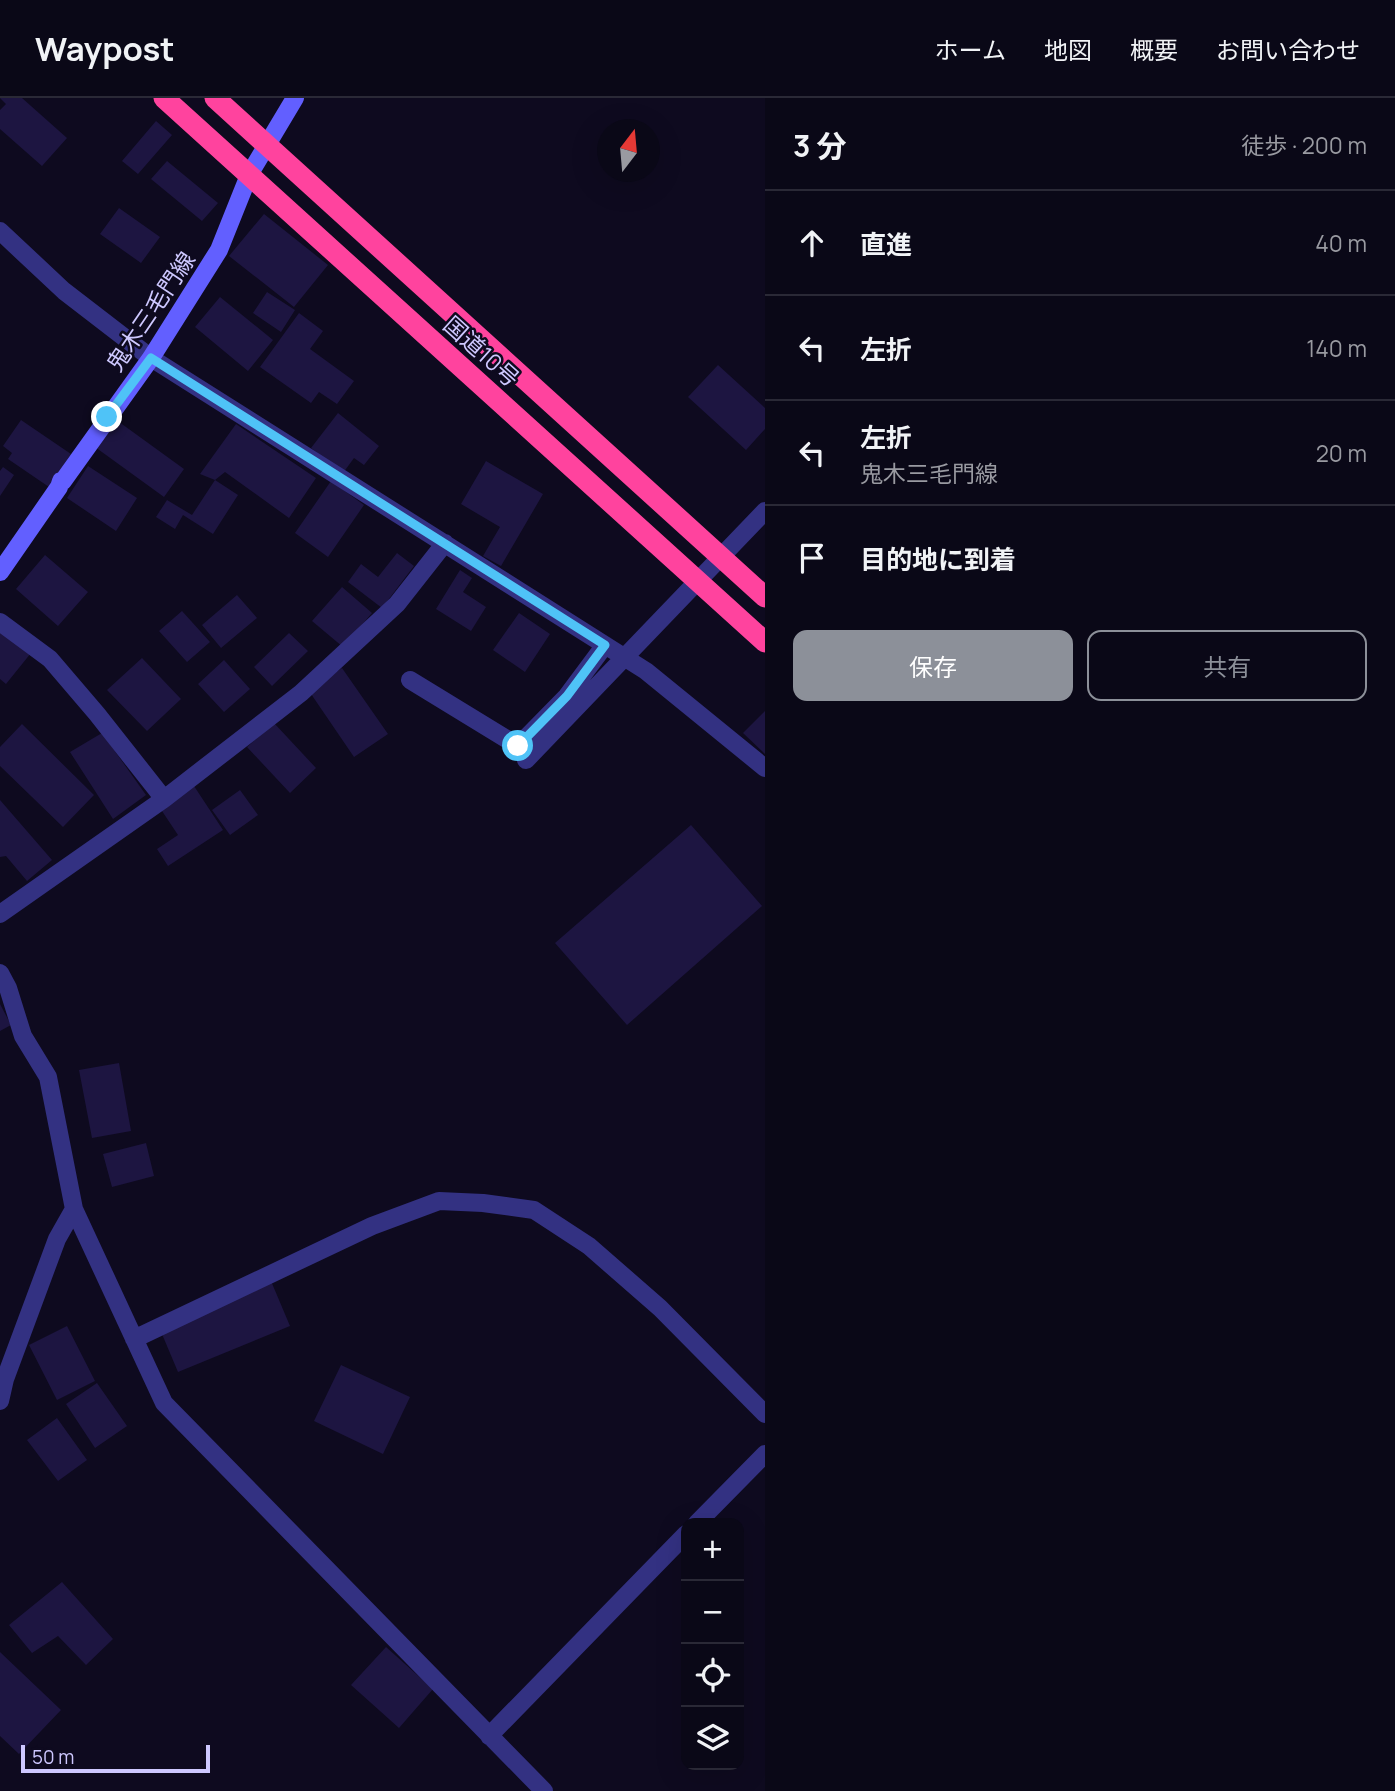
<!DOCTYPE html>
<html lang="ja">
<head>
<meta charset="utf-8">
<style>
	body { margin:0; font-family:Manrope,"Noto Sans JP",sans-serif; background:#131120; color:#f1f3f6 }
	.controls { position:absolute; right:21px; bottom:21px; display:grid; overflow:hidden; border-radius:14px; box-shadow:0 7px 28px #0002 }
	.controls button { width:63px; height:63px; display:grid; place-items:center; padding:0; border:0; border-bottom:2px solid #2a2936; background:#0a0817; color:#f1f3f6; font:35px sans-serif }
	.compass { position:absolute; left:597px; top:21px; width:63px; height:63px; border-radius:50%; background:#0a0817; box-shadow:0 7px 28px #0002; rotate:16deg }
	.scale { position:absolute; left:21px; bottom:18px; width:189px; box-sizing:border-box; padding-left:7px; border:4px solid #cec8ff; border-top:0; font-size:19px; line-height:24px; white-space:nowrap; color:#cec8ff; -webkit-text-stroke:5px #0e0a1f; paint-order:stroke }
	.stop { position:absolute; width:21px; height:21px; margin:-16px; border:5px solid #4fc3f7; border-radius:50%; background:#fff }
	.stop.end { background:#4fc3f7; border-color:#fff; box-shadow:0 2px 7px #0008 }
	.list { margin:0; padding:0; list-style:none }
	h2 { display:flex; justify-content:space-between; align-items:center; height:91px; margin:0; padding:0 28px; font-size:30px }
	h2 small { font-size:23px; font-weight:400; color:#999aa1 }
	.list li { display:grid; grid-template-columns:46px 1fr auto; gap:21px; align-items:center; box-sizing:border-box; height:105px; padding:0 28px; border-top:2px solid #2a2936 }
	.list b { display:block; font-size:26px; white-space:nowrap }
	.list p { margin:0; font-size:23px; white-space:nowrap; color:#999aa1 }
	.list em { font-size:23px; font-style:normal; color:#999aa1 }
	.actions { display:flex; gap:14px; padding:21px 28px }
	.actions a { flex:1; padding:16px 0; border:2px solid #8c9099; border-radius:14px; text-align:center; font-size:24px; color:#8c9099 }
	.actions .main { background:#8c9099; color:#fff }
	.icon { flex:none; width:38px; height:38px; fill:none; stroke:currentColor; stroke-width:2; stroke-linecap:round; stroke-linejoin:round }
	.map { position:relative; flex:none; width:765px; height:1693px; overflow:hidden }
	header { display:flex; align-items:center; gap:42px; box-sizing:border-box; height:98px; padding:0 35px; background:#0a0817; border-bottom:2px solid #2a2936 }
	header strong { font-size:33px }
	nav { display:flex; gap:38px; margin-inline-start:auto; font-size:24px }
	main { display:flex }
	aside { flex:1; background:#0a0817 }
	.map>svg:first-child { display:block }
</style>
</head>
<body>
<header>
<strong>Waypost</strong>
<nav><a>ホーム</a><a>地図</a><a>概要</a><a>お問い合わせ</a></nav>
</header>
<main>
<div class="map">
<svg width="765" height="1693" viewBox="0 0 765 1693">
	<rect width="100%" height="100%" fill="#0e0a1f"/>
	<path fill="#1d1541" d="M0,0h22l45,40 -25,28 -42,-37v-19l6,-6z
		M156,23l16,14 -34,39 -16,-13z
		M167,63l51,42 -16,18 -51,-42z
		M119,110l41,29 -19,26 -41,-29z
		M264,116l64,51 -34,42 -65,-51z
		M267,194l28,18 -14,22 -28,-19z
		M220,199l53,43 -25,31 -53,-44z
		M299,215l24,18 -13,18 44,32 -17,23 -18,-12 -8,11 -51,-36z
		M718,267l47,43v21l-19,21 -58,-53z
		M338,315l41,33 -15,19 -10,-7 -11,15 -32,-25z
		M115,321l69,50 -20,28 -69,-50z
		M21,322l50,34 -22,33 -41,-28 4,-6 -9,-7z
		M236,326l80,54 -27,40 -64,-46 -10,8 -15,-6z
		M486,363l57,33 -42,72 -18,-10 17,-29 -39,-23z
		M88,368l49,32 -21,33 -49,-33z
		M3,369l11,8 -14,21v-25z
		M215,382l23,15 -25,39 -30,-19 -8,14 -19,-12 11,-17 25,15z
		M331,383l33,24 -36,52 -33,-24z
		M397,455l17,13 -32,42 -34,-26 13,-18 17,13z
		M45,457l43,37 -30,34 -42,-37z
		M460,472l12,8 -9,14 23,15 -15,24 -35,-22z
		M342,489l30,26 -29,34 -31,-26z
		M237,497l20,23 -36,30 -19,-23z
		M182,513l28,31 -23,20 -28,-31z
		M519,515l31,21 -25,38 -32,-22z
		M0,531l31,24 -25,31 -6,-5z
		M289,535l19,18 -36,35 -18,-19z
		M142,560l39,41 -34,32 -40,-41z
		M224,562l26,29 -26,23 -26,-28z
		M342,570l46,66 -34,23 -45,-66z
		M765,613v43l-22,-21z
		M274,625l42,45 -26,25 -43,-46z
		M22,626l72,71 -31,32 -63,-61v-19z
		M102,635l44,62 -33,24 -43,-67z
		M194,688l29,44 -55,36 -11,-17 21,-14 -18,-27z
		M240,692l18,25 -28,20 -18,-25z
		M0,702l52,60 -25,21 -21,-25 -6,1z
		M691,727l71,81 -135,119 -72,-82z
		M0,906l11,21 -11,6z
		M119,965l12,68 -39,7 -13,-68z
		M146,1045l8,33 -42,11 -9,-33z
		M271,1183l19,45 -112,46 -19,-45z
		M67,1228l28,55 -38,19 -28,-55z
		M341,1267l69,32 -27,57 -69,-33z
		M97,1285l30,43 -32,22 -29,-44z
		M57,1320l30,42 -29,21 -31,-41z
		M62,1484l51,57 -27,26 -28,-29 -26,17 -23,-28z
		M386,1549l47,42 -34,39 -48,-43z
		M0,1554l61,58 -42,44 -19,-18z"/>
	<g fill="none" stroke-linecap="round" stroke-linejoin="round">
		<path stroke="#333182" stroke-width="18" d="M0,133l64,60 87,67 495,313 119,97
			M0,524l50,37 47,55 67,85 -164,115
			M410,582l108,66 49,-50 38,-51
			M526,662l239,-249
			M164,701l137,-106 96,-89 48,-61
			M0,875l8,15 15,48 25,41 26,132 90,194 380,388
			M134,1241l238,-113 67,-25 44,2 51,7 55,36 71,62 105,106
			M0,1303l5,-22 52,-140 17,-30
			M697,1425l68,-69
			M489,1638l197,-202"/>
		<path stroke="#625fff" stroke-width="18" d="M0,474l59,-85 2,-6h2l88,-123 68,-108 30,-75 46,-77"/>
		<path stroke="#ff439e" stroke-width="21" d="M164,0l601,544
			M215,0l550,499"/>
	</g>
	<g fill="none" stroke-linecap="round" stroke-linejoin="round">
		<path stroke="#4fc3f7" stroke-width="9" d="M107,319l44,-59 454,287 -38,51 -49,50"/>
	</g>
	<g text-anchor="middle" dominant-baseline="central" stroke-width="5" stroke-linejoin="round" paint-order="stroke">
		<g font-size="23" fill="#cec8ff" stroke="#0e0a1f">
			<text transform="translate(150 213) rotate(-56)">鬼木三毛門線</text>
			<text transform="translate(482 253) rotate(42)">国道10号</text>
		</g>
	</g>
</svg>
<div class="controls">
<button>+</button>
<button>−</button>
<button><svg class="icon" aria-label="locate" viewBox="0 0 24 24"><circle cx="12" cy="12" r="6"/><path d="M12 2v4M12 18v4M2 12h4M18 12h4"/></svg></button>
<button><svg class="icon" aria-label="layers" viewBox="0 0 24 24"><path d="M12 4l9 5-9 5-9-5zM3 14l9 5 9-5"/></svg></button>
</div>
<svg class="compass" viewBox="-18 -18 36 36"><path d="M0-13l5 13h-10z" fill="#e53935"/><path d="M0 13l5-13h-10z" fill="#999aa1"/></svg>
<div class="scale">50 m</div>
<div class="stop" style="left:518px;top:648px"></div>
<div class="stop end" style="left:107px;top:319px"></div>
</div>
<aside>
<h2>3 分<small>徒歩 · 200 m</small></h2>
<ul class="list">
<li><svg class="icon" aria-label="ahead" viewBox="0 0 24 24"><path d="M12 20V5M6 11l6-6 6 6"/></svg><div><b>直進</b></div><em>40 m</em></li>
<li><svg class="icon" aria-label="left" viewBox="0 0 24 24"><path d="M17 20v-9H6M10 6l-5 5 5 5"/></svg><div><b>左折</b></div><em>140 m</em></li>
<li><svg class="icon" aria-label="left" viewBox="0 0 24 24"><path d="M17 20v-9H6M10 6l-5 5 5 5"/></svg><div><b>左折</b><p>鬼木三毛門線</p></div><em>20 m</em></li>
<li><svg class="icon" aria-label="arrive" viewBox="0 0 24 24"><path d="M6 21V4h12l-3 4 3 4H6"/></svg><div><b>目的地に到着</b></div></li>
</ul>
<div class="actions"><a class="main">保存</a><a>共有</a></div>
</aside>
</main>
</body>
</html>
